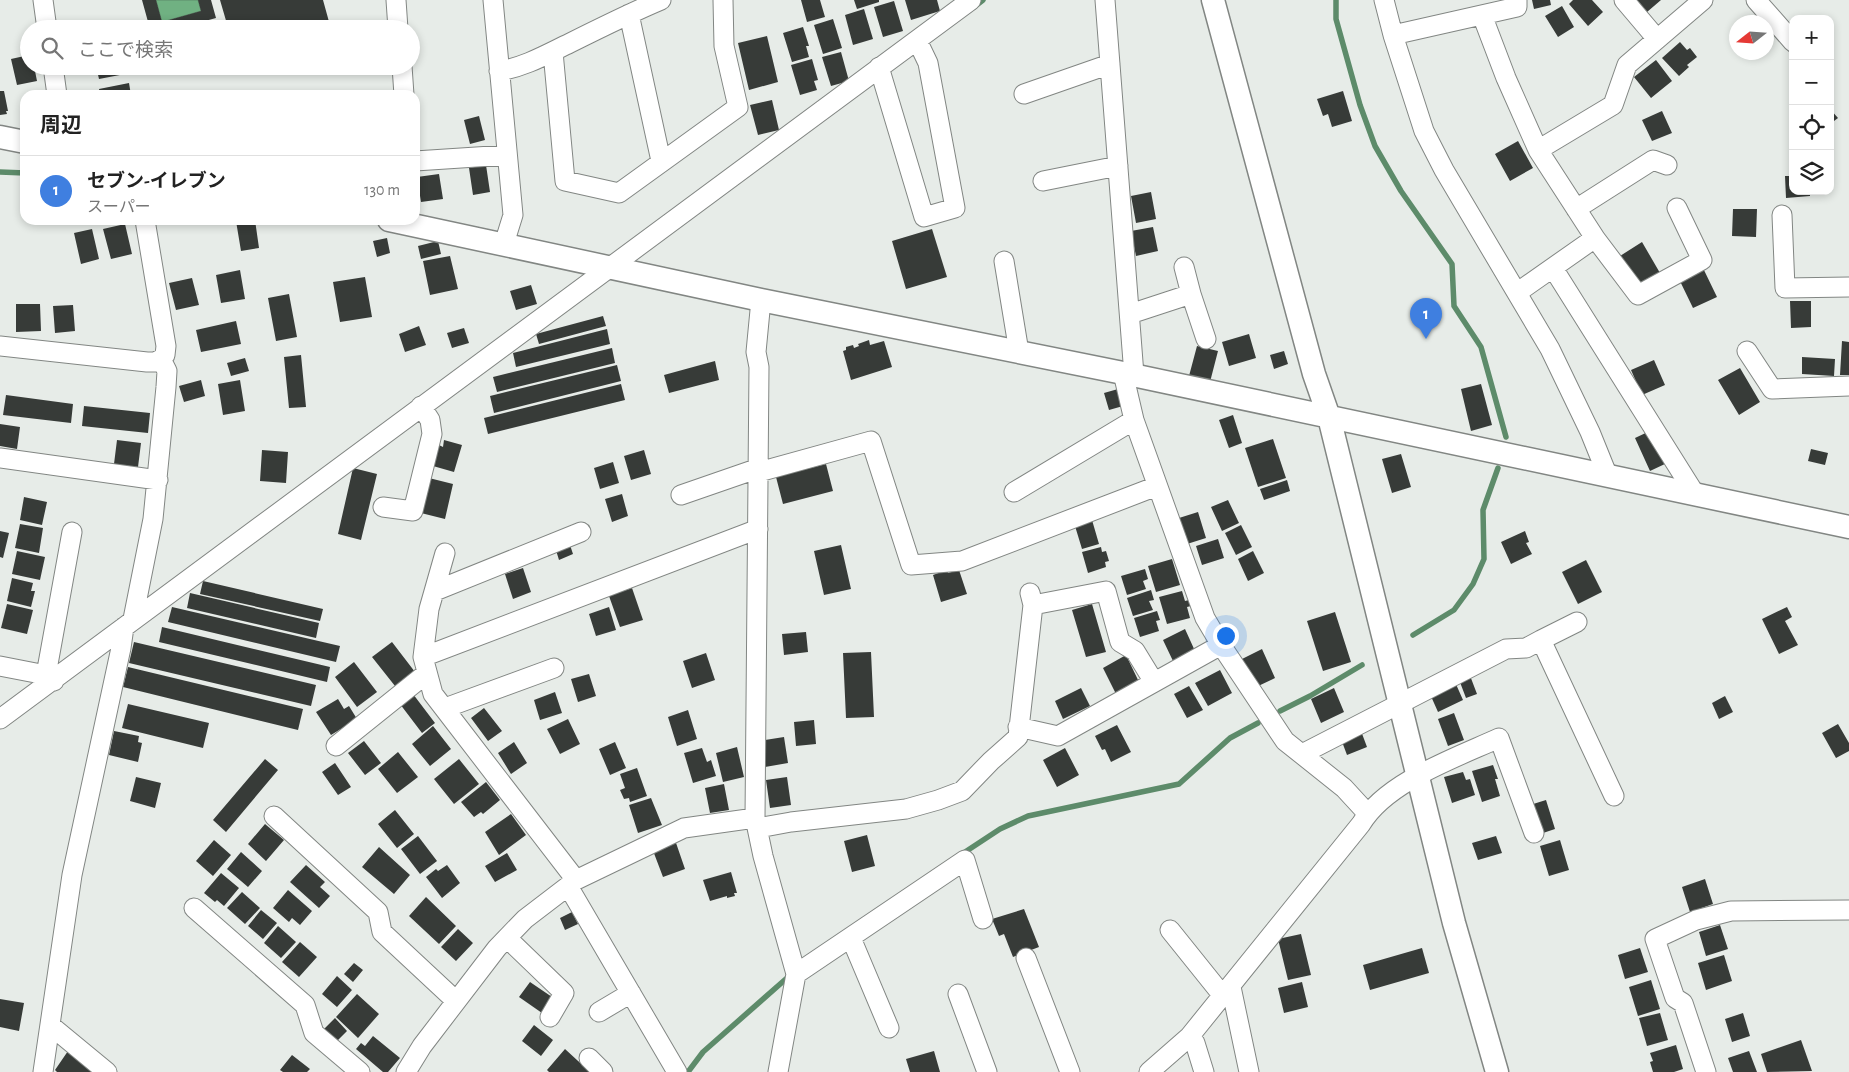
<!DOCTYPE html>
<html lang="ja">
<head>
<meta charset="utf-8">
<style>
	body { margin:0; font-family:"Alegreya Sans","Noto Sans JP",sans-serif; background:#f2f2f2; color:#222 }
	.controls { position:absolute; right:15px; top:15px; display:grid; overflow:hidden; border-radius:10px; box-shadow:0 2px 8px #0003 }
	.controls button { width:45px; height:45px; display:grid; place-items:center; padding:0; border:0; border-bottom:1px solid #e0e0e0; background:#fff; color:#222; font:25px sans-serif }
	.compass { position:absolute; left:1729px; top:15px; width:45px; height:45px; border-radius:50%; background:#fff; box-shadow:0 2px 8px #0003; rotate:253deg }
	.you { position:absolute; left:1225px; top:635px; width:18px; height:18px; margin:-12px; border:4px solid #fff; border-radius:50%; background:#1a73e8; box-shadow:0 0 0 8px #1a73e833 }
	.badge { display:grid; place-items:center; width:32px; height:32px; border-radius:50%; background:#b45309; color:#fff; font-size:16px; font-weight:700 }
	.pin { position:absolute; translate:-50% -41px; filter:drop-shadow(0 1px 2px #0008) }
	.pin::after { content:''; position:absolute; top:26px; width:18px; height:15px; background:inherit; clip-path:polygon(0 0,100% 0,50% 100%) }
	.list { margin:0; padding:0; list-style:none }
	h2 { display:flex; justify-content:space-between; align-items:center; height:65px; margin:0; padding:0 20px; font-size:21px }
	h2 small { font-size:16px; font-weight:400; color:#767676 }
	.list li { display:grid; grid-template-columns:32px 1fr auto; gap:15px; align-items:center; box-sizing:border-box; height:70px; padding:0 20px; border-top:1px solid #e0e0e0 }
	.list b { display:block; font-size:19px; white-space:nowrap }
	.list p { margin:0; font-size:16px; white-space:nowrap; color:#767676 }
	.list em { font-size:16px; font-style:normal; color:#767676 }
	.icon { flex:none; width:28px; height:28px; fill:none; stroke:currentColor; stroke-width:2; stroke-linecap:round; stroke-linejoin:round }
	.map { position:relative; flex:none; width:1849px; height:1072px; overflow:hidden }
	.search { position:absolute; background:#fff; box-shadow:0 2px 8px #0003; left:20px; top:20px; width:400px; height:55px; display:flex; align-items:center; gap:12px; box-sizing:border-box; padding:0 18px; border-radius:28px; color:#767676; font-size:19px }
	.panel { position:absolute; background:#fff; box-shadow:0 2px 8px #0003; left:20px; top:90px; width:400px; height:135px; border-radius:15px }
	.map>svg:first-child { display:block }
</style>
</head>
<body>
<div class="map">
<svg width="1849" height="1072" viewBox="0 0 1849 1072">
	<rect width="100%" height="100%" fill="#e7ece8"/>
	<path fill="#70b182" stroke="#5d8b6a" d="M156,0h42l3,11 -39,11z"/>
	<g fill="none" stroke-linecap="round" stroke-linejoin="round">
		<path stroke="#5d8b6a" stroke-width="5.5" d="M1336,0v19l24,86 15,41 26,45 51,73 2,42 27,41 25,90
			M974,7l9,-7
			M0,172l25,1
			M1413,635l41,-25 19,-26 11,-25 -1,-49 15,-42
			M1280,711l30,-15 52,-31
			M962,854l38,-25 28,-13 151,-32 51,-46 28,-15
			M688,1072l15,-20 84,-74"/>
	</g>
	<path fill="#373b38" d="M142,0h14l6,22 39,-11 -3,-11h13l5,18 -40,11h-26z
		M220,0h103l8,29h-95l-2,-7 -7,2z
		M801,0h19l5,17 -18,5z
		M854,0h25v2l-22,7z
		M905,0h32l3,11 -29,9z
		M1532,0h18l1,5 -17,4z
		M1573,0h19l11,12 -15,14 -19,-22z
		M1637,0h24l-14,12z
		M894,1l9,30 -20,6 -9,-30z
		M1562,6l12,21 -16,10 -13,-21z
		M864,9l9,30 -20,6 -8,-30z
		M833,19l9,29 -19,6 -9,-29z
		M803,27l6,19h-3l3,11 -17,5 -9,-29z
		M767,36l11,46 -29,8 -11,-47z
		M1680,42l7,8 3,-2 7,9 -10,8 2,2 -10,9 -17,-18z
		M841,52l8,29 -18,5 -9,-29z
		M29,55v11h5l3,15 -20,4 -6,-26z
		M812,59l6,21 -4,1 3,9 -17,5 -9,-30z
		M1656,60l16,21 -21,17 -17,-21z
		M96,66h28l1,8 -26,5z
		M129,83l2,12h-31l-1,-6z
		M0,91h4l4,20h-2l1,3 -7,1z
		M1343,91l9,30 -20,6 -4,-13 -5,2 -6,-17z
		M772,100l7,30 -21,5 -8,-30z
		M1830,109l8,9 -8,6z
		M1662,111l10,22 -20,8 -10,-21z
		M479,116l6,24 -15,4 -6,-24z
		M1518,141l15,27 -23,13 -15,-27z
		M486,165l4,27 -17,3 -4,-27z
		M439,174l4,25 -22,3 -4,-25z
		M1785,176h8v15h17v5l-24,2z
		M1151,192l5,27 -20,4 -5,-27z
		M1733,209h24l-1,28 -24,-1z
		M209,220h17v1l-16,4z
		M242,220h13l4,28 -18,3 -5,-30z
		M125,224l7,30 -21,5 -8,-30z
		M1153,227l5,24 -22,5 -5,-25z
		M92,229l7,30 -18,5 -7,-31z
		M932,229l15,48 -41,12 -14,-48z
		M387,238l3,15 -13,4 -4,-16z
		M438,241l3,13 -20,5 -3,-13z
		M1642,242l18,31 -22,13 -18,-30z
		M450,256l8,33 -28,6 -7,-34z
		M1702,266l15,31 -24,11 -15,-31z
		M240,270l5,29 -24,4 -5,-28z
		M365,277l7,40 -32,5 -7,-40z
		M192,278l7,27 -23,5 -7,-27z
		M531,285l6,19 -21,6 -6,-19z
		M289,294l8,43 -21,4 -8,-43z
		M1790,301h21v26l-20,1z
		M16,304h24l1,27 -25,1z
		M73,305l2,26 -20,2 -2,-27z
		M603,316l3,10 -67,18 -3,-10z
		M236,321l5,23 -40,8 -5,-22z
		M419,326l7,19 -21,7 -6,-18z
		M464,328l5,15 -17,5 -5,-15z
		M607,329l3,15 -94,23 -3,-14z
		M1249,334l7,24 -27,8 -7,-24z
		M869,340l1,5 14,-4 8,26 -41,13 -8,-29 3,-1v-3l7,-2 1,3 5,-2 -1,-2z
		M1842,341l7,1v33h-9z
		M1197,346l21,5 -8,31 -21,-6z
		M612,348l3,15 -118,29 -4,-15z
		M1284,351l4,13 -14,5 -4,-14z
		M301,355l5,52 -17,1 -5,-51z
		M1802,357l33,2 -1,17 -32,-2z
		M245,358l4,13 -18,5 -4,-13z
		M1654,360l11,25 -23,10 -11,-25z
		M715,361l4,19 -50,13 -5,-18z
		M617,365l4,16 -127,32 -4,-17z
		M1740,368l20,34 -21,13 -21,-35z
		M201,380l4,16 -21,6 -5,-16z
		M240,380l5,31 -22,4 -5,-31z
		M621,384l4,16 -137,34 -4,-16z
		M1481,384l11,41 -21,6 -10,-42z
		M1118,389l5,17 -14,4 -5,-17z
		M6,395l67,9 -2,19 -68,-8z
		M84,406l66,7 -2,20 -66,-7z
		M1233,415l9,28 -13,5 -10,-28z
		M0,424l20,3 -3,22 -17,-3z
		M1652,430l15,33 -17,8 -15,-33z
		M1273,439l13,39 -28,9 -13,-39z
		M117,440l24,3 -3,24 -24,-3z
		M444,440l18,5 -8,27 -21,-6 6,-21 4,2z
		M1811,449l17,4 -3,12 -17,-4z
		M262,450l26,2 -2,31 -26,-2z
		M644,450l7,24 -20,6 -7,-24z
		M1401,454l10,33 -19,6 -10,-34z
		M613,462l6,21 -19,6 -6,-21z
		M826,464l7,27 -50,13 -7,-27z
		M353,468l24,6 -16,66 -23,-6z
		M429,478l24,6 -8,35 -24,-6z
		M1287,480l3,11 -26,9 -4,-11z
		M622,494l6,22 -16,6 -7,-23z
		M24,497l23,5 -5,23 -22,-5z
		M1228,500l11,23 -17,8 -11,-24z
		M1198,512l8,26 -19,6 -8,-26z
		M1092,520l7,24 -17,5 -7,-23z
		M20,524l23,4 -4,25 -24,-5z
		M1241,525l11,22 -16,8 -11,-22z
		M0,531l9,2 -6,25 -3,-1z
		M1525,531l4,11 -3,1 6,11 -21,10 -10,-22z
		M1218,539l6,19 -22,7 -6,-19z
		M569,542l4,12 -14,6 -4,-13z
		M841,545l10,44 -27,6 -10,-44z
		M1101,547l1,5 4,-1 3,10 -4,1 1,5 -18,6 -6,-21z
		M17,551l28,6 -5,23 -28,-6z
		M1253,551l11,22 -16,8 -10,-22z
		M1172,559l8,26 -24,7 -8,-26z
		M1586,560l16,32 -24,12 -16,-32z
		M523,568l8,24 -18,7 -8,-25z
		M1145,569l3,10 -5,2 3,8 -19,6 -6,-19z
		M947,570l1,3 11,-3 8,24 -26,8 -8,-27z
		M12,578l21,5 -2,8h4l-4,16 -24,-6z
		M203,581l120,28 -3,12 -120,-27z
		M632,588l11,32 -23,7 -11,-31z
		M1151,590l3,10 -5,1 4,9 -20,6 -6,-18z
		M1182,591l3,10 4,-1 2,6 -4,1 3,11 -23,6 -8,-27z
		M190,593l129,30 -3,15 -129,-30z
		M7,604l26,6 -6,24 -26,-6z
		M1092,604l14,48 -20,5 -14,-47z
		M172,607l168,39 -4,16 -168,-40z
		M609,607l7,23 -20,6 -7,-22z
		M1787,607l5,10 -7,4 13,24 -19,9 -17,-35z
		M1157,611l3,9 -4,1 3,10 -19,6 -6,-19z
		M1335,612l16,50 -28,9 -16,-50z
		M162,627l168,40 -3,15 -168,-40z
		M1185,629l10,22 -22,10 -10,-21z
		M806,632l2,20 -24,3 -2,-21z
		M134,642l182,43 -5,21 -182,-43z
		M392,642l23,30 -20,14 -23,-29z
		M1262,649l13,29 -21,10 -14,-28z
		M871,652l3,65 -28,1 -3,-65z
		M706,653l9,27 -23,8 -9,-27z
		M1126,655l13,27 -23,12 -13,-26z
		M354,662l23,30 -20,15 -22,-30z
		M128,667l175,42 -5,21 -175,-43z
		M1220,670l12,23 -24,13 -13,-23z
		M1469,673l8,21 -11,4 -8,-21z
		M589,674l7,22 -18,6 -7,-23z
		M1455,682l8,18 -25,12 -8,-18z
		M1189,686l14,24 -16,8 -13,-24z
		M1081,688l9,18 -27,13 -8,-18z
		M1334,688l10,24 -23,11 -10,-24z
		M555,692l7,21 -22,7 -6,-20z
		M413,694l22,29 -13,10 -22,-29z
		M1725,696l8,16 -14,7 -7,-16z
		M338,699l6,10 5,-3 8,13 -26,16 -15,-23z
		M128,704l81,19 -6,25 -81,-20z
		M484,708l18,23 -14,10 -17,-23z
		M688,710l9,29 -20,7 -9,-29z
		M1454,713l10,27 -16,6 -10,-27z
		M568,719l12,25 -20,10 -13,-25z
		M814,720l2,24 -20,2 -2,-24z
		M1838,724l11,19v8l-13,7 -14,-25z
		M1117,725l14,27 -20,10 -6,-13 -3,1 -7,-14z
		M433,726l18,23 -21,17 -18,-22z
		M114,731l25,5 -1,6 4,1 -4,19 -29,-7z
		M1361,731l6,16 -20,8 -6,-16z
		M784,737l4,26 -23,4 -3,-19h4l-1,-8z
		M364,741l17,22 -16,12 -17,-22z
		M514,742l13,21 -16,11 -13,-21z
		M615,742l11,26 -16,7 -11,-26z
		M737,747l7,30 -21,5 -7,-29z
		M702,748l5,14 4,-2 5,16 -23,7 -9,-30z
		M1065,748l14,27 -22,12 -14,-27z
		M398,752l20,25 -21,16 -19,-24z
		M265,759l13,11 -52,62 -13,-12z
		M459,759l20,25 -25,20 -20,-25z
		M335,763l16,24 -13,8 -16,-23z
		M1493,765l5,14h-3l5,17 -18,6 -10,-31z
		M637,768l10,28 -17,6 -1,-4 -5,1 -4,-9 5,-2 -5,-14z
		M1463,772l3,8 4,-1 5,16 -23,8 -8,-26z
		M136,777l25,6 -6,25 -25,-7z
		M787,777l4,28 -21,3 -4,-28z
		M486,782l14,18 -17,14 -2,-2 -7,5 -13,-15z
		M724,784l5,26 -19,3 -5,-25z
		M651,798l11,27 -24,8 -9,-28z
		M1546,800l9,29 -15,5 -10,-29z
		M395,810l19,24 -17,14 -19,-24z
		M511,814l15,21 -27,20 -14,-23z
		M265,824l19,16 -18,21 -18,-17z
		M867,835l8,31 -23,6 -8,-31z
		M418,836l19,25 -17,13 -19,-25z
		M1496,836l6,17 -24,7 -6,-17z
		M214,840l17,15 -18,21 -17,-15z
		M675,840l10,29 -22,8 -11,-29z
		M1560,840l9,30 -20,6 -9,-30z
		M379,847l31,28 -16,19 -32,-27z
		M241,852l21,19 -14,16 -21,-18z
		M507,853l10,17 -22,12 -10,-16z
		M306,865l19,17 -5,5 10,9 -11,12 -29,-26z
		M447,865l13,18 -18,15 -16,-21 10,-8 2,2z
		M731,872l6,21h-3l1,3 -8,2v-2l-17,5 -7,-21z
		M221,873l18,15 -15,18 -7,-6 -2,2 -11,-9z
		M1705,879l8,25 -23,8 -8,-25z
		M288,890l24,21 -12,14 -8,-7 -3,4 -16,-14z
		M242,892l18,16 -15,16 -18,-16z
		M426,897l30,29 -17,18 -30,-28z
		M1024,909l15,38 -26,10 -9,-23 -5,2 -7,-17z
		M261,910l16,13 -14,16 -15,-13z
		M572,912l6,12 -13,6 -5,-12z
		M1720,925l8,24 -22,7 -7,-24z
		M278,926l18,16 -15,16 -17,-15z
		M458,929l15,14 -17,18 -15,-14z
		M1301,934l10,41 -23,5 -10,-41z
		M300,942l17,15 -18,20 -17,-15z
		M1422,948l7,25 -59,17 -7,-25z
		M1640,948l8,24 -23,7 -7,-24z
		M1724,955l8,26 -26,9 -8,-27z
		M354,963l9,7 -10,12 -9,-8z
		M337,976l15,14 -15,17 -15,-13z
		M1651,980l9,29 -22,7 -9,-29z
		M530,982l22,15 -10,16 -23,-16z
		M1302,982l6,25 -24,6 -6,-25z
		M357,994l22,20 -21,24 -22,-21z
		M0,999l24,4 -5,28 -19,-4z
		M1660,1013l8,27 -21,6 -8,-28z
		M1743,1013l7,23 -18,6 -7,-23z
		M335,1018l12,13 -11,11 -12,-13z
		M534,1025l19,15 -12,16 -19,-15z
		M373,1036l27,22 -12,14h-5l-27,-23 5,-6 4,3z
		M1801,1040l11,31 -45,1 -6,-18z
		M1676,1045l7,24 -9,3h-21l-3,-10 3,-1 -3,-8z
		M565,1049l25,23h-41l-2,-2z
		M68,1051l30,21h-41l-2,-2z
		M934,1051l6,21h-30l-4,-13z
		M1749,1051l8,21h-24l-5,-14z
		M292,1055l18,14 -3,3h-24l-3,-2z"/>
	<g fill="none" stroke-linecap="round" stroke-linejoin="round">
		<g stroke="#828683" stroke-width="21">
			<path id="minor" d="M43,0l4,29
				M396,0l2,29
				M493,0l20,215 -9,29
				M1105,0l29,375
				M1384,0l9,35 31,96 20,39 106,179 40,83 17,42
				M1624,0l33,39
				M1756,0l37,42
				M629,14l32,147
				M1482,15l24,63 32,72 57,88 -77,54
				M1393,35l124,-28v-7
				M553,52l12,129 54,12 119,-86 -14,-61 -1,-46
				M53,66l4,29
				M402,66l2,29
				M879,67l45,150 31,-9 -27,-145 -11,-23
				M499,71c26,-4 48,-17 71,-28 30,-15 60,-30 91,-43
				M1024,94l86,-30
				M1538,150l75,-45 14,-40 76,-65
				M415,161l92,-6
				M1043,181l75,-15
				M1576,209l77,-49 14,5
				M1782,215l3,73 64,-1
				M1595,238l43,57 64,-35 -25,-52
				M1004,261l15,91
				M1553,268l142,226
				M1191,294l15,45
				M761,300l-5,52 3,15 -4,451 8,38 33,118 -18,98
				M1130,314l61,-20 -7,-27
				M0,346l147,16h8l6,-3
				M1747,351l25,38 77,-3
				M1123,373l11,47 71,198 16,27 64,96 59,47 23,25
				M0,458l158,22
				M759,472l112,-31 40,124 51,-4 195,-75
				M1014,492l120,-72
				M681,495l78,-27
				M383,507l30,4 19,-77 -2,-14 -9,-14
				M445,553l-16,56 -6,48 10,37 143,186
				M435,591l146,-59
				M1033,605l73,-14 14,51 15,9 19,31
				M133,619l20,-100 13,-132 1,-16 -6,-12 4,-4 1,-9 -21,-126
				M1541,640l36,-18
				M423,657l335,-128
				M0,666l46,9 8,6
				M46,675l26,-143
				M445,708l109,-40
				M0,719l971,-719
				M1018,727l40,9 163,-91
				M336,746l91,-73
				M1302,754l204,-105 20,-1 15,-8 73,156
				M274,816l104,96 4,20 74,69
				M758,828l33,-6 115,-13 32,-9 24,-9 29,-30 27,-24 15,-132 -3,-12
				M568,886l109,186
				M194,908l111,97 9,28 46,39
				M1170,930l53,66
				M507,938l57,55 -14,24
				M851,938l38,90
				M1026,958l44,114
				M796,974l169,-114 18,59
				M1231,987l18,85
				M958,994l29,78
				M599,1012l32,-19
				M50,1025l57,47
				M1189,1037l6,6 9,29
				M589,1058l14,14
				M43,1072l29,-197 49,-227 3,-21
				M406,1072l16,-26 75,-98 28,-29 51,-39 108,-52 71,-10
				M1149,1072l40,-35 172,-213c25,-42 94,-66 138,-86l35,95
				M1706,1072l-23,-69 -8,-5 -20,-59 41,-19 35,-9 118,-1"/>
		</g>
		<g stroke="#828683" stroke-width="25">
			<path id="tertiary" d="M1213,0l101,374 15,43 125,506 43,149
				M0,137l25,5
				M389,220l372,80 362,73 726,154"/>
		</g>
		<use href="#minor" stroke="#fff" stroke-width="19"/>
		<use href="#tertiary" stroke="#fff" stroke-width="22"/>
	</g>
</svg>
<div class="controls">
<button>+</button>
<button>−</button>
<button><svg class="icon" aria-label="locate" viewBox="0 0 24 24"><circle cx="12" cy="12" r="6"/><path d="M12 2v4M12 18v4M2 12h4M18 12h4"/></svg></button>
<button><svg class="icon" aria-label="layers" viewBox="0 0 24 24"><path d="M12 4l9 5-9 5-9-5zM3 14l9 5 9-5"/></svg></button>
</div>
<svg class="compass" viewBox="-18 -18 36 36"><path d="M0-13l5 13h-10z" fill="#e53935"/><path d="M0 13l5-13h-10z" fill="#767676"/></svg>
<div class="you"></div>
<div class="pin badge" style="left:1426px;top:339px;background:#3f7fe0">1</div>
<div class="search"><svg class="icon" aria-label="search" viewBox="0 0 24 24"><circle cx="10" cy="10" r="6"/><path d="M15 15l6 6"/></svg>ここで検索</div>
<section class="panel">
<h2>周辺<small></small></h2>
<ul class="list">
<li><span class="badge" style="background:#3f7fe0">1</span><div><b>セブン-イレブン</b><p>スーパー</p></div><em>130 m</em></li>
</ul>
</section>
</div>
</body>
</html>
